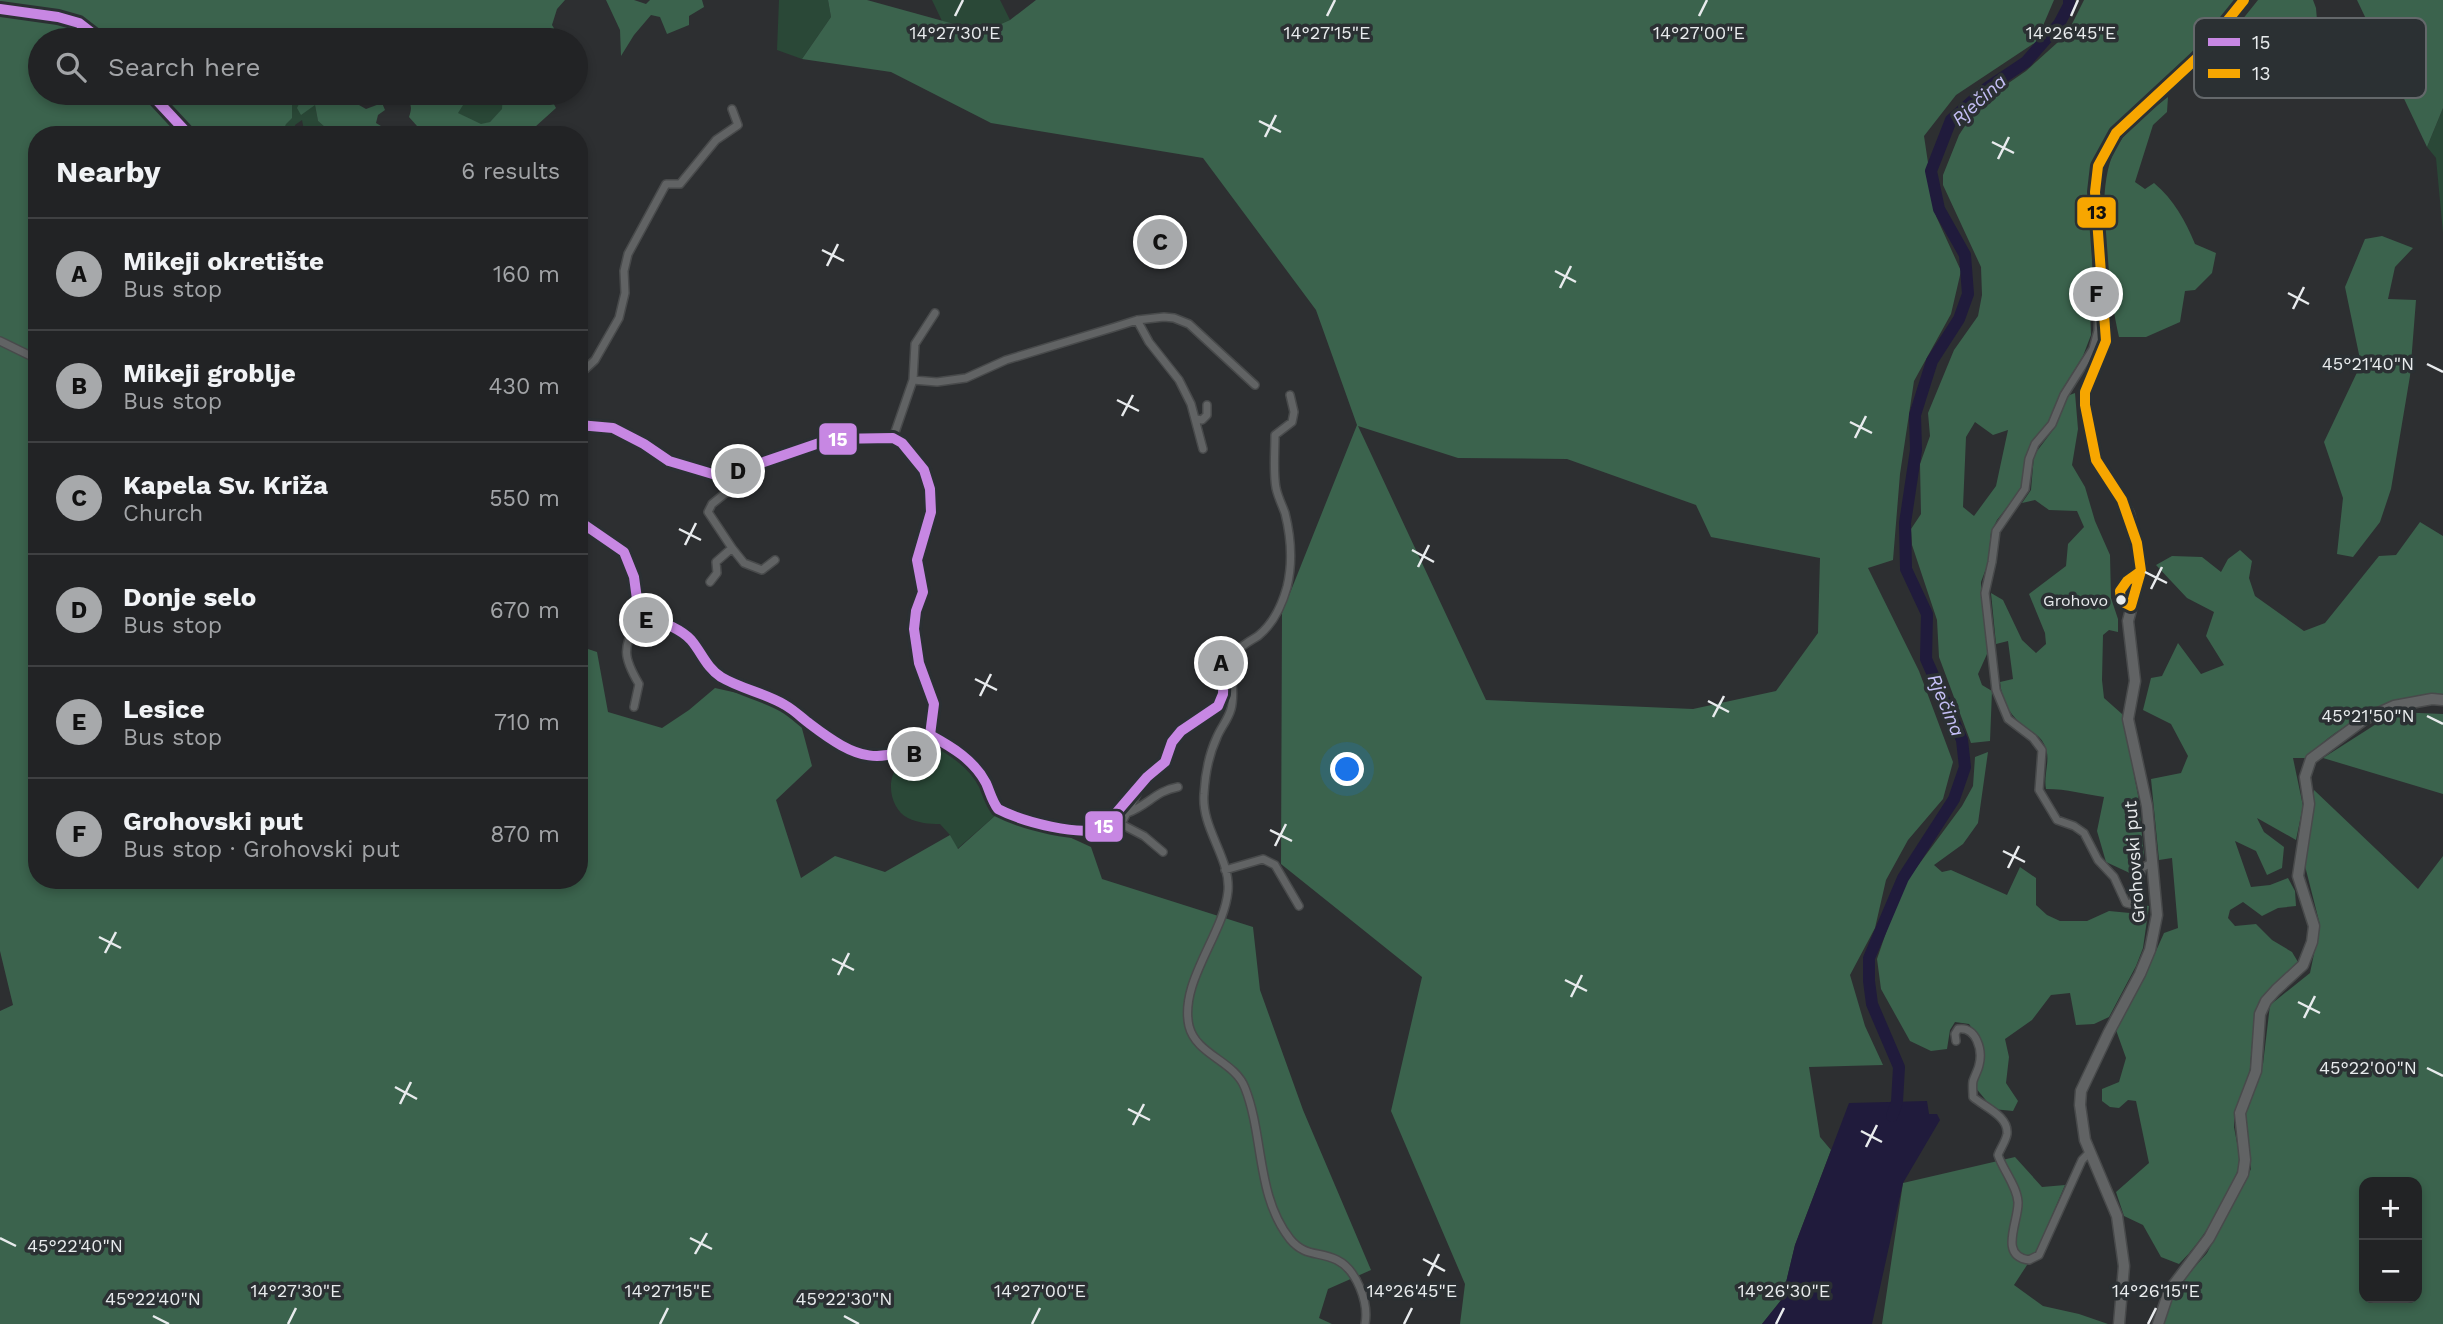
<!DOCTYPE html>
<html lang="en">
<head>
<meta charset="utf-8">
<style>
	body { margin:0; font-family:"Work Sans",sans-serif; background:#2a2b2d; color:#f1f3f6 }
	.controls { position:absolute; right:21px; bottom:21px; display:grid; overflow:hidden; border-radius:14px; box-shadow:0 4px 10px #0003 }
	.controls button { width:63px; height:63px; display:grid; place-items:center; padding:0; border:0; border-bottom:2px solid #3f4042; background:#222325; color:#f1f3f6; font:35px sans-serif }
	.you { position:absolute; left:1348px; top:770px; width:24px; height:24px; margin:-18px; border:5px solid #fff; border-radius:50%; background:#1a73e8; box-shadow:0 0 0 10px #1a73e833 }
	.badge { display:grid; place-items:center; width:46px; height:46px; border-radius:50%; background:#a7a9ab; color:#111; font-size:23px; font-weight:700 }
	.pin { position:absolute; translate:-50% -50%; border:4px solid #fff; box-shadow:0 2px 7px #0006 }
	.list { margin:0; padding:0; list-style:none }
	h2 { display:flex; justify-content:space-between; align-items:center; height:91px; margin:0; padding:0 28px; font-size:30px }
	h2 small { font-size:23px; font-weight:400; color:#a2a4a7 }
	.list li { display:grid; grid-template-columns:46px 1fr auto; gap:21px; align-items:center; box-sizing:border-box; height:112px; padding:0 28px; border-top:2px solid #3f4042 }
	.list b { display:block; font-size:26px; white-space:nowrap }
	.list p { margin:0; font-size:23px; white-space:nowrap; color:#a2a4a7 }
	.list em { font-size:23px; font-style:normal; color:#a2a4a7 }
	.icon { flex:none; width:38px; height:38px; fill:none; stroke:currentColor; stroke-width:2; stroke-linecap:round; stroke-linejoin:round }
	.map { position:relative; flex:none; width:2443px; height:1324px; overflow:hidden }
	.search { position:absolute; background:#222325; box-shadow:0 4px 10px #0003; left:28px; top:28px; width:560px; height:77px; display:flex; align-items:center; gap:18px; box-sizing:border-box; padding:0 24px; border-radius:38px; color:#a2a4a7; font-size:26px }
	.panel { position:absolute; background:#222325; box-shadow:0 4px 10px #0003; left:28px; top:126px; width:560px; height:763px; border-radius:28px }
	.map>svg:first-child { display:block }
</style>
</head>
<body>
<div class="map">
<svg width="2443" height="1324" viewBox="0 0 2443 1324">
	<rect width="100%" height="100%" fill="#2d2f31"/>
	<path fill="#2a4837" d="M779,0h49l3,17 -29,42 -25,-9z
		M932,0h68l10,20 -27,12 -41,-11z
		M286,93h29l-13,7 13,5 3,16 16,14h-29l-3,-15 -7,5 -1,10h-13l11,-35z
		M467,93h36v16l-13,13 -9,3 -24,-12 8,-11z
		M2443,108v125l-7,-75 -9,-11z
		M936,743l24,13 21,21 7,24 9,13 -40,35 -7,-14 -10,-11c-11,0 -22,-1 -32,-6 -18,-9 -23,-39 -9,-53 4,-4 11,-5 15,-9 7,-7 10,-12 22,-13z"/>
	<path fill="#3b634d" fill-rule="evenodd" d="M0,0h565l-8,9 -5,16 9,15h-457c-6,-6 -13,-15 -20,-20 -17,-12 -62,-12 -84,-15z
		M606,0h28l12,4 4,-4h52l2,7 -15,9v9l-22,9 -7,-17 -9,-2 -17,20 -13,21 -1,-26z
		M828,0h39l116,32 27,-12 26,-20h1018l-18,42 -80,53 -32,41 12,80 25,55 -10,43 -37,67 -14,93 -7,86 -25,8 51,103 34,91 -10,37 -35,41 -22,40 -11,48 -25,47 15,51 18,39 -74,2 11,70 11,13 -36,95 -13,54 -20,25h-302l5,-40 -74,-173 31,-134 -141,-113 1,-251 75,-188 -41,-115 -113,-152 -212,-35 -100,-51 -89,-13 29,-42zM1358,426l100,32 109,1 129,46 15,32 109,21 -2,75 -42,58 -83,18 -207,-9z
		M2084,0h152l-22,33 -20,22 -84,78 -17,32 -4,26 5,105 -4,14 1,25 -8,21 -23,37 -11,29 -18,21 -10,46 -24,31 -6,12 -3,31 -7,19v12l7,40 -1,20 -9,20 4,11 10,6 -2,50 -19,2 -32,-86 -2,-37 -25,-75 -1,-16 10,-15 -1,-50 10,-28 -2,-23 26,-63 24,-34 4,-21 -1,-28 -38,-82v-10l16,-40 11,-17 27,-27 29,-20 41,-37zM1975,422l18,13 15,-5 -12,56 -22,30 -11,-9 3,-70z
		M2258,0h55l3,8 4,49 -17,5 -4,-38 -18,64 -24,-7 -19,-27 -16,-9z
		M2357,0h86v108l-16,39z
		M0,14l65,12 29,14h-54v53h102l38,42h-143v745h542v-234l18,6 11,60 54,16 27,-18 26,-22 81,18 16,60 -36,34 25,78 34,-22 50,16 65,-37 8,14 39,-35 57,16 37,17 11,32 151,48 7,63 43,120 68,160 -43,19 -9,29 13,6h-1332v-313l13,-6 -13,-54z
		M155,93h131l6,7v18l-6,6 -5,11h-87z
		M315,93h51l-7,12 7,4 16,-6 3,7 -7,5 -2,8 15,9 -2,3h-55l-16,-14 -3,-16 -14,10 -4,-7 4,-8z
		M397,93h70l-2,9 -7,11 23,11 9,-2 12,-13 1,-16h45l8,15 -21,19 -26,4 -6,4h-78l-16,-18c5,-14 0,-17 -12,-24z
		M2168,97l-1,15 -14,13 -18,57 10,7 9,-6c20,17 31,37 41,61l21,9 -4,20 -17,17 -10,1 -5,31 -34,15h-27c-10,-45 -26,-146 -4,-187 12,-23 34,-38 53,-53z
		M2382,236l31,12 -18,19 -7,32 28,1 -6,76 -19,113 -11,33 -27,35 -16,-3 6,-56 -19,-56 37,-78 -16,-77 20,-48z
		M2075,393l3,36 -6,36 13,22 10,34 15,34 1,43 7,21v13l-9,-2 -6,5 -1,45 2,18 18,16 16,81 6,61 -10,19 -28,-13 -9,-31 7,-34c-21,-3 -36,-8 -58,-8 -3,-15 6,-31 -2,-45 -4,-8 -9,-10 -16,-15 -17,-11 -26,-27 -28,-47l13,-3 -5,-38 -12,3 -5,-51 12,7 19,40 14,13 10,-9 -1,-11 -16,-39 37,-28 2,-22 16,-17 -7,-16 -28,-1 -14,-10 -13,3 9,-13 3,-35 22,-29 11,-30z
		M2420,522l23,14v159c-53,2 -100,26 -137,63h-13l10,48 -7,34 -39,-22 7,14 20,15 -2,21 -15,7 -11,-24 -21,-10 16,46 19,-2 18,-7 7,13 1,15 -18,2 -16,8 -19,-14 -13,8 -2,8 7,8 21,-2 16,16 20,12 6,10c-19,18 -36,31 -44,57l-5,61 -15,33v14l6,32 -2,11c-15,35 -32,67 -59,94l-18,-7 -18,-32 -19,-9 -8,-24 33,-29 -13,-62 -8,-1 -9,8 -9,-1 -8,-6v-12l17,-7 7,-24 -10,-28 28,-52 20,-45 14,-5 -6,-70 -13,2 -8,-81 30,-6 7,-17 -17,-32 -28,-14 8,-32 11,-2 16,-33 23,31 23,-9 -18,-29 8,-24 -27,-14 -31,-33 16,-9 30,1 19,15 7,-13 12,-9 12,11 -3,17 6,18 49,35 21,-8 54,-67 17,-1z
		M2395,712l48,2v80l-120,-36z
		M1988,752l-10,71 -15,21 -29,21 8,7 9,-2 56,25 13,-28 16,11v27l11,10 13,6h27l22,-10 21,2 11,-8 8,1 -6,42 -7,18 -27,51 -15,7 -18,1 -6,-32 -19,2 -19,25 -27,19 4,18 -3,26 12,18 -5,10 -20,-2 -18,-22c11,-26 13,-39 -6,-63l-14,-2 -5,8 -3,19 -16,2 -21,-10 -29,-52 -4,-30 15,-44 16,-36 54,-73 11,-20 2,-29z
		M2314,790l104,99 25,-33v468h-281l11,-32 34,-39 44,-84 -6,-60 18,-45 7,-59 40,-32 10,-48 -16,-63zM2364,1182h53v116h-53z
		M2015,1157l27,30 23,-2 -27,63 -24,37 29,21 36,8 29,10h-226l21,-141z"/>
	<path fill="#201b3c" d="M1927,1101l2,13h8l3,6 -37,63 -31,141h-110l20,-25 13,-54 54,-142z"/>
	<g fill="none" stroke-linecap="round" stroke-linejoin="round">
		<path stroke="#201b3c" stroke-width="12" d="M1892,1116l5,-14 2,-35 -27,-63 -3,-23v-23l34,-80 51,-79 11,-32 -3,-27 -36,-81 1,-45 -21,-45 -1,-46 11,-73 -1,-35 17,-54 27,-42 9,-25 -3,-39 -26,-46 -8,-38 20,-51 36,-32 39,-26 33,-38 10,-19v-5"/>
		<g stroke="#484a4b" stroke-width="10">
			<path id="street" d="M2104,302l-5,2 -1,27 -5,18 -29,46 -12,29 -17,20 -6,15 -4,30 -29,42 -4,31 -7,31 11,97 12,29 25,19 9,12 -3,40 18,30 17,6 10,7 14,27 16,17 12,26 4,1 4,-4 8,-32 11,-6
				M1137,320l12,22 30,38 12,24 12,45
				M0,341l37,18
				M579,375l16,-15 24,-42 6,-25 -1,-22 4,-17 38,-70h14l36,-44 22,-15 -6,-16
				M913,380l2,-36 20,-31
				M1290,395l4,17 -2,10 -17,13c0,18 -2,36 1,53 2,9 6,17 9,25 6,24 8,49 2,74 -5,18 -14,37 -29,49 -9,6 -19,10 -24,21 -6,16 2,35 -3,52 -3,11 -10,18 -14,28 -8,17 -12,39 -13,57 -3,34 27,65 24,97 -4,43 -49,91 -39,135 7,29 46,35 56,62 19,48 11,108 45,151 15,18 28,12 47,21 20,10 32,43 28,64
				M1196,419l6,1 5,-5v-10
				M579,425l34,3 31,16 25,17 47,14 22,1 23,-13 25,-7 45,-17 53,-1h9l9,5 22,27 6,19 1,23 -14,48 6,32 -7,19 -2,18 5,34 15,41 -4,31c-47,37 -75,23 -119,-10 -8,-6 -16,-14 -25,-20 -23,-13 -52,-17 -73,-34 -12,-9 -14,-24 -25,-34 -13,-11 -34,-16 -49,-23 -4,-22 -2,-53 -22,-68 -12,-9 -27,-14 -38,-25
				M893,438l20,-58 24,2 29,-4 40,-18 109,-33 22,-7 27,-3 10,1 15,6 66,61
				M732,548l12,15 18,7 13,-10
				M710,582l7,-9 -1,-11 16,-14 -24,-36 4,-8 16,-13 10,-15
				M634,707l5,-23c-19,-32 -14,-36 0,-70
				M930,735c21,11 42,24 54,45 6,9 6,22 14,29 12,9 75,22 90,22 6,1 10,-1 16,-4l43,-50 18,-15 7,-20 9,-11 31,-19 6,-6 5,-12 -1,-27 6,-9h6
				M1127,813c22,-8 28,-22 51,-26
				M1121,824l23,12 19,16
				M1104,827l17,-3 16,-30
				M1225,870l38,-11 12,6 24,41
				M1956,1041l-1,-7 3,-5c18,-3 25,21 21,36 -1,5 -4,10 -6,16 -1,5 0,11 0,16 11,10 36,19 34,37 -1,7 -7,15 -9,21 5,15 19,31 20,47 1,19 -20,54 11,58l10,-5 43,-95 7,-7"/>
		</g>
		<g stroke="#484a4b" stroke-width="13">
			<path id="secondary" d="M0,9l58,8 21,6 22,17
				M150,93l39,42
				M2119,1324l5,-58 -7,-50 -32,-76 -5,-35 1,-14 28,-59 31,-58 10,-24 7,-35 -10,-109 -19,-87 7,-38 -7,-60 13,-50v-9l-12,-48 -7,-14 -26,-40 -11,-55v-13l21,-51 -11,-149 3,-26 18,-33 82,-76 46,-57
				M2158,1324l11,-33 40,-53 34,-64 2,-14 -5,-47 16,-42 4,-57 6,-13 10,-11 27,-25 9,-23 2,-16 -16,-50 11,-72 -4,-27 6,-18 54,-40 29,-13 38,-7 11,1"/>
		</g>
		<use href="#street" stroke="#616364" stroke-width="7"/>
		<use href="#secondary" stroke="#616364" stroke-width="10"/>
		<g stroke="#2b3033" stroke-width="16">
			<path id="bus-1" d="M0,9l58,8 21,6 22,17
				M150,93l39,42
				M579,425l34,3 31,16 25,17 47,14 22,1 23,-13 70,-24 62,-1 9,5 22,27 6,19 1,23 -14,48 6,32 -7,19 -2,18 5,34 15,41 -4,31c-49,34 -74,24 -120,-11 -8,-6 -16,-14 -25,-19 -20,-12 -44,-16 -64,-28 -15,-10 -19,-24 -30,-37 -13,-14 -35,-19 -52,-26l-5,-37 -10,-25 -45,-31
				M930,735c22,12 44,25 56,48 4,9 6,18 12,26 23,12 83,29 106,18l43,-50 18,-15 7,-20 9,-11 37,-25 5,-12 1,-32"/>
		</g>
		<g stroke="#2b3033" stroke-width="16">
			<path id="bus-2" d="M2141,571l-10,35 -10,-5 -1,-10 7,-10z
				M2141,571l-4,-28 -15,-43 -26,-40 -11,-55v-13l21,-51 -11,-149 3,-26 18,-33 82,-76 46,-57"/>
		</g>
		<use href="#bus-1" stroke="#c787e3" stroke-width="10"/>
		<use href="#bus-2" stroke="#f7a600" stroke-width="10"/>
	</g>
	<path fill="none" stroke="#e8ebed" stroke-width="2.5" d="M955,16l8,-16M1327,16l8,-16M1699,16l8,-16M2071,16l7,-16M1259,121l22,11M1265,137l11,-22M1992,142l22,11M1998,159l11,-22M822,250l22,11M827,266l11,-22M1555,271l21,11M1560,288l11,-22M2288,293l21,11M2293,309l11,-22M2427,364l16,8M1117,400l22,11M1122,416l11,-21M1850,422l22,11M1855,438l11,-22M679,529l22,11M685,545l11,-22M1412,550l22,12M1418,567l11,-22M2145,572l22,11M2151,589l11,-22M975,679l22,11M980,696l11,-22M1708,701l21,11M2427,716l16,8M1713,717l11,-21M1270,830l22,11M1275,846l11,-22M2003,851l22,11M2008,868l11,-22M99,937l22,11M105,953l11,-21M832,959l22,11M838,975l11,-22M1565,980l22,11M1571,997l11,-22M2298,1002l22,11M2304,1018l11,-22M2427,1068l16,8M395,1087l22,12M400,1104l11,-22M1128,1109l22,11M1133,1125l11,-21M1861,1131l21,11M1866,1147l11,-22M0,1238l16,8M690,1238l22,11M695,1254l12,-21M1423,1259l22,12M1428,1276l11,-22M153,1316l16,8M844,1316l15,8M288,1324l8,-16M660,1324l8,-16M1032,1324l8,-16M1404,1324l8,-16M1776,1324l8,-16M2148,1324l8,-16"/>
	<circle fill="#e8ebed" stroke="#2b3033" stroke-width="2.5" cx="2121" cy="600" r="6"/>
	<g text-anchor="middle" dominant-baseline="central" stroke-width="7" stroke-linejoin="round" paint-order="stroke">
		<g font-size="16" fill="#e8ebed" stroke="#2b3033" text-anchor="end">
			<text x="2108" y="600">Grohovo</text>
		</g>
		<g font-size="18" fill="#e8ebed" stroke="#2b3033">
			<text transform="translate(2134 862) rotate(-94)">Grohovski put</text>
		</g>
		<g font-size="19" font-style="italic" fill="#c4bef5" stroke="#2b3033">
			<text transform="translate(1979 100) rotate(-42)">Rječina</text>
			<text transform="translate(1946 705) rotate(67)">Rječina</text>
		</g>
	</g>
	<rect x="2194" y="18" width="232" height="80" rx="10" fill="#2b3033" stroke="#64686b" stroke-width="2"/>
	<rect x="2208" y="38" width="32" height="8" fill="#c787e3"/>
	<rect x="2208" y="69" width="32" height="9" fill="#f7a600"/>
	<g font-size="19" fill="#e8ebed">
		<text x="2252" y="49">15</text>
		<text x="2252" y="80">13</text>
	</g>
	<g font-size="18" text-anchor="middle" fill="#e8ebed" stroke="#2b3033" stroke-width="7" stroke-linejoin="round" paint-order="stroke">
		<text x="955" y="39">14°27'30"E</text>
		<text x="1327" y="39">14°27'15"E</text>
		<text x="1699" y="39">14°27'00"E</text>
		<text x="2071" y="39">14°26'45"E</text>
		<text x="2368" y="370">45°21'40"N</text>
		<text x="2368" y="722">45°21'50"N</text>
		<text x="2368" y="1074">45°22'00"N</text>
		<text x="75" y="1252">45°22'40"N</text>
		<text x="296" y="1297">14°27'30"E</text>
		<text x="668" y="1297">14°27'15"E</text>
		<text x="1040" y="1297">14°27'00"E</text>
		<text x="1412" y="1297">14°26'45"E</text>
		<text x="1784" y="1297">14°26'30"E</text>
		<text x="2156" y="1297">14°26'15"E</text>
		<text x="153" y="1305">45°22'40"N</text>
		<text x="844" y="1305">45°22'30"N</text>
	</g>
	<g stroke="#2b3033" stroke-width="2.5">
		<rect x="2076" y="196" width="41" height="33" rx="7" fill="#f7a600"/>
		<rect x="818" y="422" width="40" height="34" rx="7" fill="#c787e3"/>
		<rect x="1084" y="810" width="40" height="33" rx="7" fill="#c787e3"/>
	</g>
	<g font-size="19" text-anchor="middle" font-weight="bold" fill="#fff">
		<text x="838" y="446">15</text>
		<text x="1104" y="833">15</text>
	</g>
	<g font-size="19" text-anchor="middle" font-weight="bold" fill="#111">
		<text x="2097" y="219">13</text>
	</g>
</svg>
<div class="controls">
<button>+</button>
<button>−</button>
</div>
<div class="you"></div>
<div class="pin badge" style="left:1221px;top:663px">A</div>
<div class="pin badge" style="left:914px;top:754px">B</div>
<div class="pin badge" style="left:1160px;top:242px">C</div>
<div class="pin badge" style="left:738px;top:471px">D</div>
<div class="pin badge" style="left:646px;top:620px">E</div>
<div class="pin badge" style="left:2096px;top:294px">F</div>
<div class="search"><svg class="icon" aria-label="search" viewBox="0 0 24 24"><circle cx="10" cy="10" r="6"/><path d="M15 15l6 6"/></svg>Search here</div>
<section class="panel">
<h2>Nearby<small>6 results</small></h2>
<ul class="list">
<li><span class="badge">A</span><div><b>Mikeji okretište</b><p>Bus stop</p></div><em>160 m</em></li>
<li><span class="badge">B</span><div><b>Mikeji groblje</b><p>Bus stop</p></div><em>430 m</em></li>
<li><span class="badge">C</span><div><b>Kapela Sv. Križa</b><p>Church</p></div><em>550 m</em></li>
<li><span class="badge">D</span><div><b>Donje selo</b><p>Bus stop</p></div><em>670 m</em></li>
<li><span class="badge">E</span><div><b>Lesice</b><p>Bus stop</p></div><em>710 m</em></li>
<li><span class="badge">F</span><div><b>Grohovski put</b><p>Bus stop · Grohovski put</p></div><em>870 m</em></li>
</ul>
</section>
</div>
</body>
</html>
